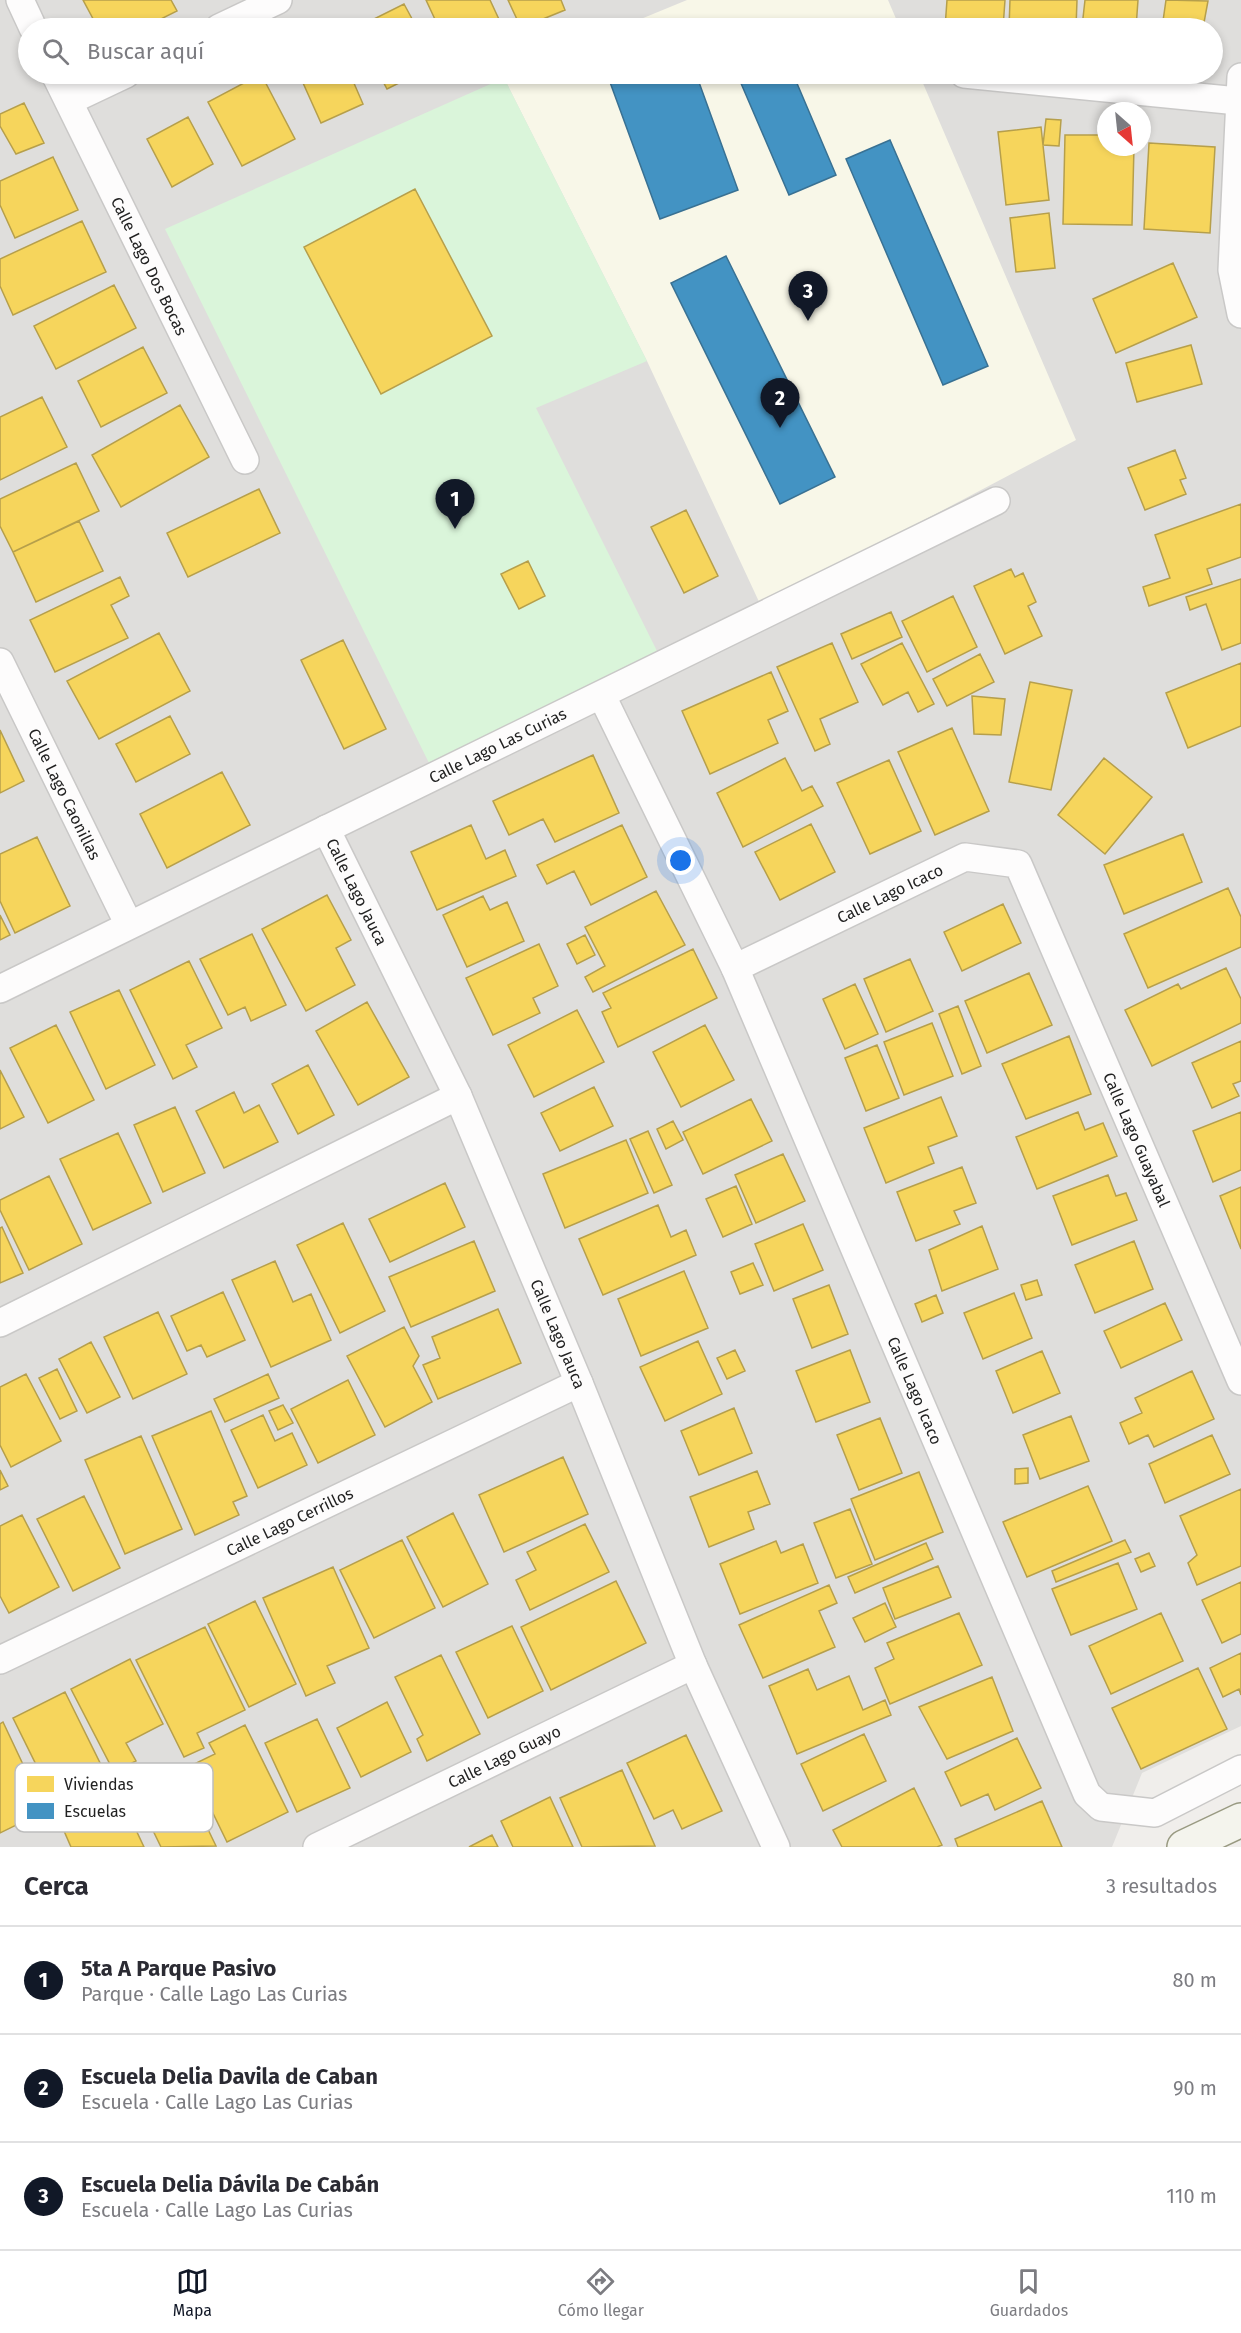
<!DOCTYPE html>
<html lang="es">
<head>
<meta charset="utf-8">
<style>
	body { margin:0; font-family:"Fira Sans",sans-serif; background:#f7f7f7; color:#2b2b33 }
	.compass { position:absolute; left:1097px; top:102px; width:54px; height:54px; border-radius:50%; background:#fff; box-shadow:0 3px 9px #0003; rotate:153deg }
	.you { position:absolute; left:681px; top:861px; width:21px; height:21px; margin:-15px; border:4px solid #fff; border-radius:50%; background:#1a73e8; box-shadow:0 0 0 9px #1a73e833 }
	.badge { display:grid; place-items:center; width:39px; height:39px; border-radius:50%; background:#111827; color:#fff; font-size:20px; font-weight:700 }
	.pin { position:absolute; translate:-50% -50px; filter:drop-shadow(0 2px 3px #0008) }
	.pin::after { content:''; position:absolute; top:32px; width:21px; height:18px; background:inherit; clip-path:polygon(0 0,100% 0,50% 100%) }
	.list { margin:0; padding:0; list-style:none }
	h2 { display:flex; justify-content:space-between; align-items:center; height:78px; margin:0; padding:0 24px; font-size:26px }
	h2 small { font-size:20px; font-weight:400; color:#7c7c81 }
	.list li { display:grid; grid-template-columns:39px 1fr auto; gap:18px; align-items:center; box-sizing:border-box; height:108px; padding:0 24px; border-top:2px solid #e1e1e2 }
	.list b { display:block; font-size:22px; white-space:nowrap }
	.list p { margin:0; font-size:20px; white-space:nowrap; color:#7c7c81 }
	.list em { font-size:20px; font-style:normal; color:#7c7c81 }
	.icon { flex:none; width:33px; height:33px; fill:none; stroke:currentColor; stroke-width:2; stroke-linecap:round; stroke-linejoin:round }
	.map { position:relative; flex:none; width:1241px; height:1847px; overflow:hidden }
	.search { position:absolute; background:#fff; box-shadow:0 3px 9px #0003; left:18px; right:18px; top:18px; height:66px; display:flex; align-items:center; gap:15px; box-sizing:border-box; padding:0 21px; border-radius:33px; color:#7c7c81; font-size:22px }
	.sheet { height:402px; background:#fff }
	nav { display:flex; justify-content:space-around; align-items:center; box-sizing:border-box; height:84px; border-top:2px solid #e1e1e2; background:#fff; font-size:16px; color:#7c7c81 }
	nav a { display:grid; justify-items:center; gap:3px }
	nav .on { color:#111827 }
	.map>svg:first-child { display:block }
</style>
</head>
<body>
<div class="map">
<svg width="1241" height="1847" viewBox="0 0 1241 1847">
	<rect width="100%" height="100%" fill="#f0eeeb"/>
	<path fill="#dfdedc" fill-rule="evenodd" d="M0,0h1241v1726l-99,47 -30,74h-1112zM28,28h1184v46h-1184zM1106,111h36v36h-36z"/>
	<path fill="#f8f7e8" d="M687,0h201l12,28h-281z
		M513,74h406l157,366 -315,166 -114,-245 -143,-283z"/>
	<path fill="#daf5da" d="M504,78l143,283 -111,47 121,243 -228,112 -264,-534z"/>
	<path fill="#f6d55c" stroke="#b69f4b" stroke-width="1.5" d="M83,0h88l6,11 -34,17h-45z
		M426,0h64l13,28h-64z
		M508,0h53l4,10 -44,18z
		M947,0h58l-2,28h-58z
		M1010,0h67l-1,28h-67z
		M1085,0h53l-2,28 -54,-1z
		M1166,0l42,1 -5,27h-41z
		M404,4l13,24h-61z
		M261,74l34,65 -53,27 -34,-64z
		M299,74h51l13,30 -42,19z
		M379,74h38l-30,15z
		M24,103l20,40 -28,11 -16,-28v-12z
		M188,117l25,47 -41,23 -25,-48z
		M1046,119l15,1 -2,26 -16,-1z
		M1041,127l8,73 -43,5 -8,-73z
		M1065,135h41v12h28l-2,78 -69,-1z
		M1149,143l66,4 -5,86 -66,-4z
		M53,157l25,53 -63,28 -15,-33v-24z
		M415,189l77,147 -111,58 -77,-147z
		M1049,213l6,55 -39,4 -6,-54z
		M82,221l24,51 -93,43 -13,-29v-27z
		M1173,263l24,54 -81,36 -23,-54z
		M114,285l22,43 -80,41 -22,-43z
		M1191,345l11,39 -65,18 -11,-39z
		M143,347l24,46 -66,34 -23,-46z
		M42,397l25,50 -67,33v-63z
		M180,405l29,52 -88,50 -29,-52z
		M1175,450l11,28 -6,2 6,14 -41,16 -17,-42z
		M76,463l23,48 -86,41 -13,-26v-27z
		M259,489l21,44 -92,44 -21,-44z
		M1241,504v53l-34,12 5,15 -63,22 -6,-19 27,-9 -15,-43z
		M686,510l32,66 -34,17 -33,-66z
		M79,521l24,50 -67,31 -23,-50z
		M528,561l17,35 -26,13 -18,-35z
		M1011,569l4,8 8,-4 13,29 -8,4 14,30 -37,18 -31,-68z
		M120,577l9,19 -18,9 17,33 -73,34 -25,-52z
		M1241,579v64l-19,7 -16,-46 -16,6 -4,-13z
		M953,596l24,51 -50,25 -25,-51z
		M891,612l11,25 -50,22 -11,-25z
		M159,633l31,58 -91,48 -32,-58z
		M343,640l43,89 -42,20 -43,-89z
		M832,643l26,59 -38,17 10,25 -15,7 -38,-84z
		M902,643l32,61 -16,8 -10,-20 -25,13 -22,-41z
		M980,654l14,28 -47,24 -14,-27z
		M1241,663v63l-53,22 -22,-55z
		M771,672l17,39 -20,9 10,23 -68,31 -28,-63z
		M1030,682l42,8 -21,100 -42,-8z
		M972,696l33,3 -4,36 -27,-1z
		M170,716l20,38 -54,28 -20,-38z
		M952,728l37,83 -54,24 -37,-83z
		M0,730l24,51 -24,12z
		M593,755l26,58 -64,29 -12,-23 -34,16 -16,-34z
		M785,758l17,33 10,-5 11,20 -80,41 -26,-54z
		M1104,758l48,39 -47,57 -47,-39z
		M889,760l32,71 -51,23 -33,-71z
		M222,772l28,53 -83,43 -27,-54z
		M811,824l24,48 -55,28 -25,-48z
		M471,825l15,34 19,-9 11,26 -79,34 -26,-58z
		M622,825l25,52 -56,28 -17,-34 -27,13 -10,-19z
		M1183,834l19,48 -78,32 -20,-49z
		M37,837l33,69 -55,27 -15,-32v-47z
		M1228,888l13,29v30l-93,41 -24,-54z
		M656,891l29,54 -92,47 -8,-15 20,-11 -20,-39z
		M327,895l24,45 -15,8 19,37 -49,26 -44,-82z
		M483,896l7,14 17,-8 17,39 -57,26 -24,-52z
		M1003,904l18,39 -59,28 -18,-39z
		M0,915l10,20 -10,5z
		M252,934l34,71 -35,16 -6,-14 -17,8 -28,-56z
		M585,935l10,20 -18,9 -10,-20z
		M539,944l19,42 -25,12 7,15 -47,22 -27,-57z
		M693,949l24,49 -99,49 -16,-35 9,-4 -8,-15z
		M910,959l23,52 -47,21 -22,-53z
		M189,961l33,67 -36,17 11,22 -24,12 -43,-89z
		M1226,968l15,31v24l-89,43 -27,-56 53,-26 3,5z
		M1029,973l23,52 -65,28 -22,-52z
		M855,984l23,50 -33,15 -22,-50z
		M119,990l36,75 -49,24 -36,-77z
		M367,1002l42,75 -51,28 -42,-74z
		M958,1006l23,60 -19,8 -23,-60z
		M577,1010l27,52 -70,35 -26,-52z
		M932,1023l21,53 -49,19 -20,-53z
		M56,1025l38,75 -46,23 -38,-75z
		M705,1025l29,55 -53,27 -28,-55z
		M1069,1036l22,58 -65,25 -24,-55z
		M1241,1041v40l-8,3 6,12 -27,12 -20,-45z
		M877,1045l22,53 -33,13 -21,-53z
		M308,1065l26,50 -36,19 -26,-50z
		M0,1070l24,47 -24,12z
		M594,1087l19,39 -53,25 -19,-38z
		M234,1092l10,21 15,-8 19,37 -54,26 -28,-57z
		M941,1097l16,39 -29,11 6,16 -48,20 -22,-55z
		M751,1099l21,42 -69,33 -20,-42z
		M175,1107l30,66 -42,19 -29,-67z
		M1078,1112l7,18 18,-7 14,33 -80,33 -21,-52z
		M1241,1112v58l-28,12 -20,-51z
		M673,1121l10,19 -17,9 -9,-20z
		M648,1131l24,54 -18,8 -24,-54z
		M118,1133l33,70 -58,27 -33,-71z
		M626,1140l22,53 -83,35 -22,-54z
		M783,1154l22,47 -49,22 -21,-48z
		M962,1167l14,36 -22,8 6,13 -44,17 -19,-49z
		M1108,1175l8,21 10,-3 11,27 -65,25 -19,-49z
		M49,1176l33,68 -53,26 -29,-60v-10z
		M445,1183l20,44 -75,35 -21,-43z
		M736,1186l16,38 -29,13 -17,-38z
		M1241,1187v62l-21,-53z
		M658,1205l13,32 15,-7 10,25 -93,40 -24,-56z
		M343,1223l42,88 -45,22 -43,-88z
		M803,1224l20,46 -49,21 -19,-47z
		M982,1226l16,43 -56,22 -13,-41z
		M2,1227l21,46 -23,10v-55z
		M474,1241l21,50 -84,36 -22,-50z
		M1134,1241l19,48 -58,24 -20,-48z
		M275,1261l18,41 18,-8 20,46 -60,27 -39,-87z
		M753,1263l10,22 -23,9 -9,-22z
		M684,1271l24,57 -67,28 -23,-57z
		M1037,1280l5,15 -16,5 -5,-15z
		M829,1285l19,49 -36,14 -19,-49z
		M223,1292l22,48 -38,17 -6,-12 -14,6 -16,-35z
		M1014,1293l18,45 -49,21 -19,-46z
		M936,1295l7,18 -21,9 -7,-18z
		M1165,1303l17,37 -61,28 -17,-37z
		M498,1309l23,54 -83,36 -15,-34 17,-7 -8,-21z
		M158,1312l29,62 -54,25 -29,-62z
		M404,1327l15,29 -6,10 19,36 -47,25 -38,-71z
		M698,1341l24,53 -57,27 -25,-54z
		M91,1342l29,55 -33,16 -28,-54z
		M735,1350l10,21 -18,8 -10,-21z
		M850,1350l20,52 -54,20 -20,-51z
		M1042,1351l18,42 -47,20 -17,-42z
		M57,1369l20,42 -17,8 -21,-41z
		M1192,1371l22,48 -60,28 -6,-12 -19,9 -9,-21 22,-10 -7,-15z
		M26,1374l35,67 -50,26 -11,-22v-58z
		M268,1374l11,24 -54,24 -11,-23z
		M348,1380l27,55 -57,28 -27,-54z
		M283,1405l10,18 -15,7 -9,-19z
		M734,1408l18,45 -53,22 -18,-44z
		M211,1411l36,85 -14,6 6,13 -44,20 -43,-99z
		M263,1415l12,26 17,-8 15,32 -49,23 -27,-58z
		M1071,1416l18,45 -49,18 -17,-44z
		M880,1418l22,55 -43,17 -22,-55z
		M1212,1435l18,39 -65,29 -16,-39z
		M141,1436l41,93 -57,25 -40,-94z
		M563,1457l25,57 -84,38 -25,-57z
		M1028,1468v15l-13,1v-15z
		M0,1470l8,16 -8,4z
		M757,1471l13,33 -22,8 6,17 -45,18 -19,-50z
		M919,1472l24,60 -68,28 -24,-61z
		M1088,1486l24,55 -85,36 -24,-55z
		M1241,1489v77l-44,19 -9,-22 9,-8 -17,-39z
		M84,1496l36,72 -47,23 -36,-72z
		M850,1509l22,55 -36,14 -22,-55z
		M453,1513l35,71 -45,23 -36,-70z
		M22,1515l37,72 -50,26 -9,-17v-70z
		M585,1524l24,48 -79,38 -14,-30 20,-10 -9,-18z
		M402,1540l33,68 -61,30 -34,-68z
		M1125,1540l6,12 -75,30 -4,-11z
		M776,1541l5,12 22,-9 15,39 -78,31 -20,-50z
		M926,1543l7,16 -78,34 -7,-16z
		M1149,1553l6,13 -14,6 -6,-13z
		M1118,1563l19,46 -66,26 -19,-46z
		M938,1566l13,31 -56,22 -12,-31z
		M333,1567l36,81 -42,18 8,17 -29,13 -43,-98z
		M616,1581l30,62 -95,47 -30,-63z
		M1241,1582v52l-19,9 -20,-43z
		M829,1585l8,18 -18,8 16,36 -72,31 -24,-53z
		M255,1601l41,83 -47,23 -41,-83z
		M885,1603l11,24 -31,15 -12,-24z
		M959,1613l23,52 -92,39 -15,-36 19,-9 -7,-16z
		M1161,1613l22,48 -72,33 -22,-48z
		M512,1626l31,65 -55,27 -32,-66z
		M205,1627l40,83 -48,23 7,15 -20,9 -48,-97z
		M1241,1653v42l-2,-6 -16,8 -13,-29z
		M441,1655l39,79 -53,27 -10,-22 6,-4 -28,-58z
		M130,1659l33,65 -37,19 10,18 -22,11 -43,-83z
		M1198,1668l29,61 -86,40 -29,-61z
		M808,1669l9,21 32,-14 14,34 22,-10 6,15 -94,39 -28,-68z
		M992,1677l21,54 -66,28 -28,-52z
		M65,1692l46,93 -52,26 -46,-93z
		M387,1702l24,50 -50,25 -24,-49z
		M317,1719l33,69 -53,24 -32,-69z
		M3,1722l42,89 -45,22v-109z
		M245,1725l43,87 -61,30 -37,-76 25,-12 -6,-11z
		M864,1734l22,47 -63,30 -22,-47z
		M686,1735l36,76 -40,18 -9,-19 -19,9 -27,-56z
		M1017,1738l24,50 -46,22 -7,-16 -27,12 -16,-34z
		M622,1770l33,76 -73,1 -22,-49z
		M914,1788l28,57 -5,2h-95l-9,-17z
		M189,1790l27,56 -55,1 -17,-35z
		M120,1796l24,51h-73l-10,-23z
		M550,1797l23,50h-60l-12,-26z
		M1042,1801l20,46h-104l-3,-8z
		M492,1835l6,12h-29z"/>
	<path fill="#4393c3" stroke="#397193" stroke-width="1.5" d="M607,74h89l42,116 -78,29z
		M737,74h56l43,101 -47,20z
		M890,140l98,226 -45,19 -97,-226z
		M726,256l109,221 -55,27 -109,-221z"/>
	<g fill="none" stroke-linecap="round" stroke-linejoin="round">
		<g stroke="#c9c8c7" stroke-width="30">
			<g id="street">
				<path d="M20,0l13,28"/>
				<path d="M219,28l59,-28"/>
				<path id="s1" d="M55,74l190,386"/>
				<path d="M964,74l274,27"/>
				<path d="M1241,77l-9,193 9,44"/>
				<path d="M69,101l57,-27"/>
				<path id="s2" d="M0,662l129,263"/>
				<path id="s3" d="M602,696l133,272 352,826 14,13 54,6 86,-44"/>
				<path id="s4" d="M326,829l132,267 121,287 114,282 83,182"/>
				<path id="s5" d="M735,968l230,-111 53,7 223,517"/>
				<path id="s6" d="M0,989l996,-488"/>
				<path d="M0,1323l458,-227"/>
				<path id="s7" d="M0,1660l579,-277"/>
				<path id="s8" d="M317,1847l376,-182"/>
			</g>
		</g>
		<g stroke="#999a82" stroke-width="36">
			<path id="secondary" d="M1184,1847l57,-27"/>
		</g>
		<use href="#street" stroke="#fdfcfc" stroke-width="27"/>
		<use href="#secondary" stroke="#f4f4ed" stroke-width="33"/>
	</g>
	<g text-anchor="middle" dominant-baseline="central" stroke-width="6" stroke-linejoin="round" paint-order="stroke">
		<g font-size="16" fill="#222" stroke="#fff">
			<text stroke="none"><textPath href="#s1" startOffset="214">Calle Lago Dos Bocas</textPath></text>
			<text stroke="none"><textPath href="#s6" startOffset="554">Calle Lago Las Curias</textPath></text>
			<text stroke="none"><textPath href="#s2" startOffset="147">Calle Lago Caonillas</textPath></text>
			<text stroke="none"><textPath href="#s4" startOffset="70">Calle Lago Jauca</textPath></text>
			<text stroke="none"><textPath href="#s5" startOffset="172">Calle Lago Icaco</textPath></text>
			<text stroke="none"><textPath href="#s5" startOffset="609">Calle Lago Guayabal</textPath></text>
			<text stroke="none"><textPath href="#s4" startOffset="556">Calle Lago Jauca</textPath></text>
			<text stroke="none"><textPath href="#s3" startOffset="762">Calle Lago Icaco</textPath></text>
			<text stroke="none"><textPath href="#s7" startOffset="321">Calle Lago Cerrillos</textPath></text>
			<text stroke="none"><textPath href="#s8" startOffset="208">Calle Lago Guayo</textPath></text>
		</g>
	</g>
	<rect x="15" y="1763" width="198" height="69" rx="9" fill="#fff" stroke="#bdbdbd" stroke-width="1.5"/>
	<rect x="27" y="1776" width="27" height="16" fill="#f6d55c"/>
	<rect x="27" y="1803" width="27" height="16" fill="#4393c3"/>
	<g font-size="16" fill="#222">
		<text x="64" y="1790">Viviendas</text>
		<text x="64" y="1817">Escuelas</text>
	</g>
</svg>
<svg class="compass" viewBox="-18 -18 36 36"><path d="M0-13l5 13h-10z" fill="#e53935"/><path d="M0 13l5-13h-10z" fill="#7c7c81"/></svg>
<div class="you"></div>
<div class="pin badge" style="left:455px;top:529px">1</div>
<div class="pin badge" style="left:780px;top:428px">2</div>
<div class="pin badge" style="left:808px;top:321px">3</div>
<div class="search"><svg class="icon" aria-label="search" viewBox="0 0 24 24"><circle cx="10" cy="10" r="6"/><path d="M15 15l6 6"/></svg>Buscar aquí</div>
</div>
<section class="sheet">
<h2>Cerca<small>3 resultados</small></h2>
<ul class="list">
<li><span class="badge">1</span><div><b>5ta A Parque Pasivo</b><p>Parque · Calle Lago Las Curias</p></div><em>80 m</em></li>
<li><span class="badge">2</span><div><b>Escuela Delia Davila de Caban</b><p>Escuela · Calle Lago Las Curias</p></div><em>90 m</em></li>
<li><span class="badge">3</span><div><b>Escuela Delia Dávila De Cabán</b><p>Escuela · Calle Lago Las Curias</p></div><em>110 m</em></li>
</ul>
</section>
<nav>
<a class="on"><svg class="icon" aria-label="map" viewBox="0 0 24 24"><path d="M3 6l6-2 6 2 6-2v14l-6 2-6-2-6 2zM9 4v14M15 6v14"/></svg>Mapa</a>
<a><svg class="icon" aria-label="directions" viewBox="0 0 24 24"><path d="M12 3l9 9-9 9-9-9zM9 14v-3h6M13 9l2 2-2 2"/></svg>Cómo llegar</a>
<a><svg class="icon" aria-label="saved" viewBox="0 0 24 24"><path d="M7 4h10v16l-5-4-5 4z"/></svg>Guardados</a>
</nav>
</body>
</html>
